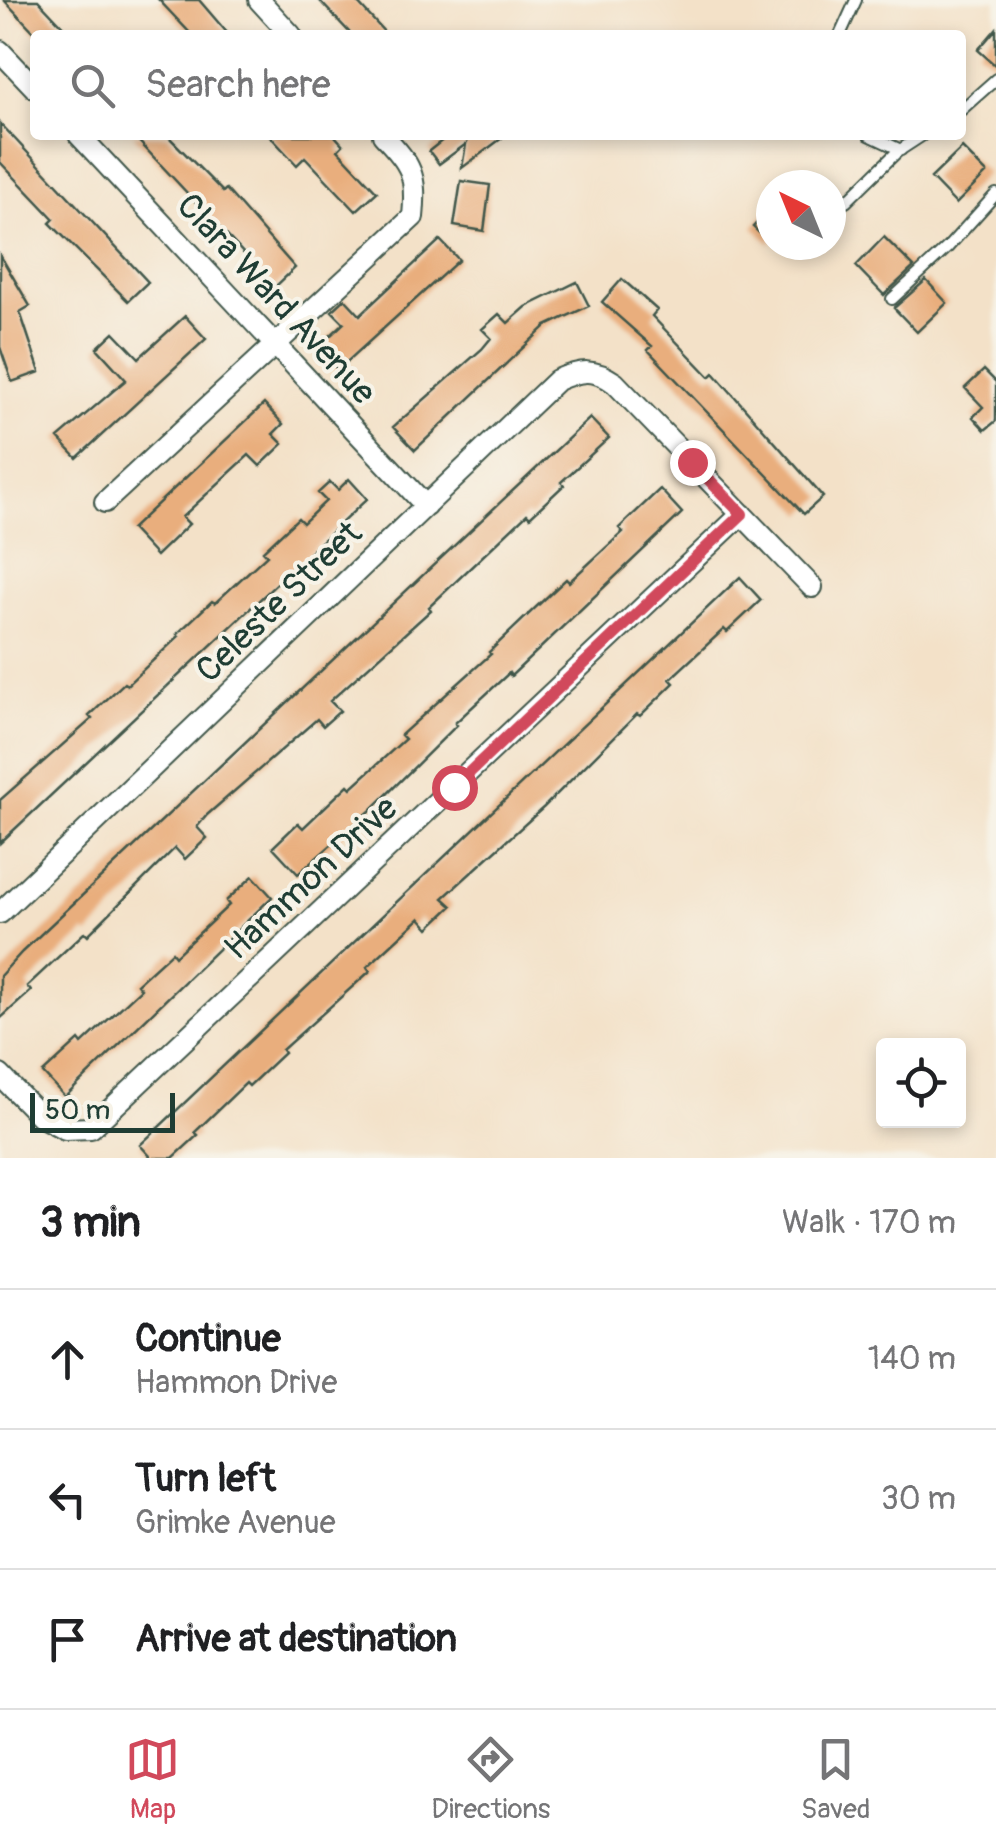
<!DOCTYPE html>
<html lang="en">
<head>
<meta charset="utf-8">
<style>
	body { margin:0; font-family:Pangolin,sans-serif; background:#f2f2f2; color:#202124 }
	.controls { position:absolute; right:30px; bottom:30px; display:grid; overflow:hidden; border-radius:10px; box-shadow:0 5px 15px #0003 }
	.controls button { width:90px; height:90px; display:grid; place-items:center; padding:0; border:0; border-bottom:2px solid #e0e0e0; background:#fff; color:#202124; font:50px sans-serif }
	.compass { position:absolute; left:756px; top:170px; width:90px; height:90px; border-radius:50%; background:#fff; box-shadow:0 5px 15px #0003; rotate:317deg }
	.scale { position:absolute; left:30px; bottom:25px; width:145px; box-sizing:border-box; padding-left:10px; border:5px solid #1f3d34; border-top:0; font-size:28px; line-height:35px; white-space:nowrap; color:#1f3d34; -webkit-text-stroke:8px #f7f3e8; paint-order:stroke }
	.stop { position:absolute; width:30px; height:30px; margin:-22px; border:8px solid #d1495b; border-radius:50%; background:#fff }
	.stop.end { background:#d1495b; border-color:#fff; box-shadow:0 2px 10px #0008 }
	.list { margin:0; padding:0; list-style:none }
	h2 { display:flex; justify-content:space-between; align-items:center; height:130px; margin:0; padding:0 40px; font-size:42px }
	h2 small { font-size:32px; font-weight:400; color:#757577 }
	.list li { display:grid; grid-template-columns:65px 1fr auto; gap:30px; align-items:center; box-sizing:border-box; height:140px; padding:0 40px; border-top:2px solid #e0e0e0 }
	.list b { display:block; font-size:38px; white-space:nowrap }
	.list p { margin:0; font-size:32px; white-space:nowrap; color:#757577 }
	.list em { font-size:32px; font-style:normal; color:#757577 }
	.icon { flex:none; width:55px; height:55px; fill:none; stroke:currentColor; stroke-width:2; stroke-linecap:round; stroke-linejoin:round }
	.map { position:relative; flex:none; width:996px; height:1158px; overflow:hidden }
	.search { position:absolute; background:#fff; box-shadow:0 5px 15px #0003; left:30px; right:30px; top:30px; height:110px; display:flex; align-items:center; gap:25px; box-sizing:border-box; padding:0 35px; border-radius:10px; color:#757577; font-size:38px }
	.sheet { height:550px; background:#fff }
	nav { display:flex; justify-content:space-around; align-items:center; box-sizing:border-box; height:140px; border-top:2px solid #e0e0e0; background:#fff; font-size:28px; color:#757577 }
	nav a { display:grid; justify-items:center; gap:5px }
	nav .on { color:#d1495b }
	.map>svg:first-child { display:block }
</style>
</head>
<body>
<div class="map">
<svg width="996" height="1158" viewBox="0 0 996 1158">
	<rect width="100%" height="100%" fill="#f7f3e8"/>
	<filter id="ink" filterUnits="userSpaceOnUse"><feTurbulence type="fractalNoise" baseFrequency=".01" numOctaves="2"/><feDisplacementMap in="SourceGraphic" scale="20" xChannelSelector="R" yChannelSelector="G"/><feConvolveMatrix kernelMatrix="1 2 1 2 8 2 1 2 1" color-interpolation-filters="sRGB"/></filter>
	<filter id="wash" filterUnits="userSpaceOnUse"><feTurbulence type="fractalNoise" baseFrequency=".0048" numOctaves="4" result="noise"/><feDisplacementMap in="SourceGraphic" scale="40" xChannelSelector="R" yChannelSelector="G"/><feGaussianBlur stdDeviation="2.25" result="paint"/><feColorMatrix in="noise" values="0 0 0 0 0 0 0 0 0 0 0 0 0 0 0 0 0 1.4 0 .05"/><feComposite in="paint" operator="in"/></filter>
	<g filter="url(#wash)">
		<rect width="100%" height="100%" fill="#f3e1c8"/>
		<g id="blocks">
			<path fill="#e9ae7d" d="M4,0h34l33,35h-34z
				M159,0h40l30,35h-37z
				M319,0h36l32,35h-35z
				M996,29v37l-18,-16z
				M0,123l148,159 -20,19 -78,-78 4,-4 -54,-57z
				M133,135h34l56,57 3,-3 69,79 -20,19z
				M269,135h65l9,10 -5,5 39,42 -21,19 -51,-54 -8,8z
				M449,135h57l-44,33 4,-24 -27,20 -10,-13z
				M962,148l25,25 -31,31 -25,-26z
				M461,181l29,4 -6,46 -30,-5z
				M771,208v36l-18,-17z
				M884,237l30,30 -30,28 -28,-29z
				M440,240l19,20 -121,110 -21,-22 27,-25 -12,-12 13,-12 15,16z
				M0,255l30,51 -10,6 20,60 -28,10 -12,-35z
				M622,279l35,31 -5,6 58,61 4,-4 109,124 -19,17 -156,-164 4,-4 -50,-44z
				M926,280l21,23 -30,29 -23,-24z
				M577,282l12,24 -43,20 -131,124 -22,-23 89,-78 9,-11 -9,-9 17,-15 9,9 18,-16z
				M185,316l21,23 -129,119 -19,-20 68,-58 -29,-32 17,-16 25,26z
				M984,370l12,12v39l-11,9 -12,-13 10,-10 -18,-19z
				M264,404l19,20 -10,10 10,10 -23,22 -11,-11 -67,62 7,7 -33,32 -25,-27z
				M590,418l19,20 -48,44 3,3 -34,32 -3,-3 -98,93 2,3 -101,91 10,10 -17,15 -6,-7 -110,96 -10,12 10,11 -22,21 -10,-11 -87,87 -3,-3 -58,54 4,5 -31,28v-43l22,-24z
				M349,479l18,20 -367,344v-43l92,-81 -3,-3 35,-33 3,2 52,-49 -2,-2 35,-33 3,2 52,-48 -4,-4 35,-33 5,5 23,-22 -8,-8 12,-11 8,8z
				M660,489l22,24 -171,163 -2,-3 -54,50 2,2 -86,85 -73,64 -25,-27 25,-24 5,5 45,-43 3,3 54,-49 -4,-4 90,-81 -2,-2 44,-42 33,-31 3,3 54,-50 -4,-4z
				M740,577l21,23 -34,32 -3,-3 -54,50 4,4 -34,33 -3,-2 -93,93 -101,91 9,8 -23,22 -9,-10 -53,49 3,4 -88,79 2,3 -35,33 -3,-3 -51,49 3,3 -25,23h-21l-12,-13z
				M253,876l19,21 -207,200 -22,-24 36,-33 3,4 59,-55 -4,-5 35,-32 3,4 54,-51 -3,-4z"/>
		</g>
	</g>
	<g filter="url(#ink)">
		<use href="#blocks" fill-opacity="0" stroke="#3f564a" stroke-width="2.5"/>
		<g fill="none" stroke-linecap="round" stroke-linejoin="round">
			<g stroke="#3f564a" stroke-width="14">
				<path id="service" d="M840,35l16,-35
					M961,110l35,-31
					M869,135l32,15
					M846,202l51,-50 26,-17
					M892,299l56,-52 48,-53"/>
			</g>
			<g stroke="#3f564a" stroke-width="24">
				<path id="minor" d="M259,0l32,35
					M0,51l35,37
					M79,135l347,371
					M105,502l308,-285c4,-43 -1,-51 -30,-82
					M0,913l557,-533c24,-10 37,-12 58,3l197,204
					M0,1075l40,41 25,13 26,-1 651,-614"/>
			</g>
			<use href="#service" stroke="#fff" stroke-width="10"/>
			<use href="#minor" stroke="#fff" stroke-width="20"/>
		</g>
	</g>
	<g fill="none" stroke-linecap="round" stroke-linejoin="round" filter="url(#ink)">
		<path stroke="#d1495b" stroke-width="12" d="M454,787l288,-273 -50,-52"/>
	</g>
	<g text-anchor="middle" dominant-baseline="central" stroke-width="8" stroke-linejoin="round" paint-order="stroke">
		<g font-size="35" fill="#1f3d34" stroke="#f7f3e8">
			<text transform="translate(276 299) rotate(47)">Clara Ward Avenue</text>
			<text transform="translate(279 602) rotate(-44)">Celeste Street</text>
			<text transform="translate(311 878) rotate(-43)">Hammon Drive</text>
		</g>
	</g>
</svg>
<div class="controls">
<button><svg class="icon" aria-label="locate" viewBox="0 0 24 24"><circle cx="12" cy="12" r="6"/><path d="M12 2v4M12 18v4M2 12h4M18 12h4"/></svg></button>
</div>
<svg class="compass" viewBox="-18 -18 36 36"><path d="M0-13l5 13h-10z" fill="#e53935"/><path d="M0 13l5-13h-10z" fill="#757577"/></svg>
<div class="scale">50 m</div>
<div class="stop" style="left:454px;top:787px"></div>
<div class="stop end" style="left:692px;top:462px"></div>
<div class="search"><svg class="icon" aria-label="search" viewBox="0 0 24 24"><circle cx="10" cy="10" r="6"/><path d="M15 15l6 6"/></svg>Search here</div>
</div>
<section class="sheet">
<h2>3 min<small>Walk · 170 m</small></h2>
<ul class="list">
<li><svg class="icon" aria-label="ahead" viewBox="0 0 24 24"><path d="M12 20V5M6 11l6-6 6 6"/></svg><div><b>Continue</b><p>Hammon Drive</p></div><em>140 m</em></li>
<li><svg class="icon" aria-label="left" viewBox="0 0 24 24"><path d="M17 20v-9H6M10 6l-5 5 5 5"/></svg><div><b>Turn left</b><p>Grimke Avenue</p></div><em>30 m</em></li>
<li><svg class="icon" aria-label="arrive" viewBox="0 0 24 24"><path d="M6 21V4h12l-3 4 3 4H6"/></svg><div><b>Arrive at destination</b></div></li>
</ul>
</section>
<nav>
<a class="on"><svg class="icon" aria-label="map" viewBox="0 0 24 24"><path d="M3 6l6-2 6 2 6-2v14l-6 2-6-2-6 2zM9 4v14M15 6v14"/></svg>Map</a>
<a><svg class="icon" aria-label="directions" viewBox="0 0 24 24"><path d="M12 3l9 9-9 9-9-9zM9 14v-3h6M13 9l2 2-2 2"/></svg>Directions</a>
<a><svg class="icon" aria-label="saved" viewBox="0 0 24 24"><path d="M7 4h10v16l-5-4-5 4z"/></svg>Saved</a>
</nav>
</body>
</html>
